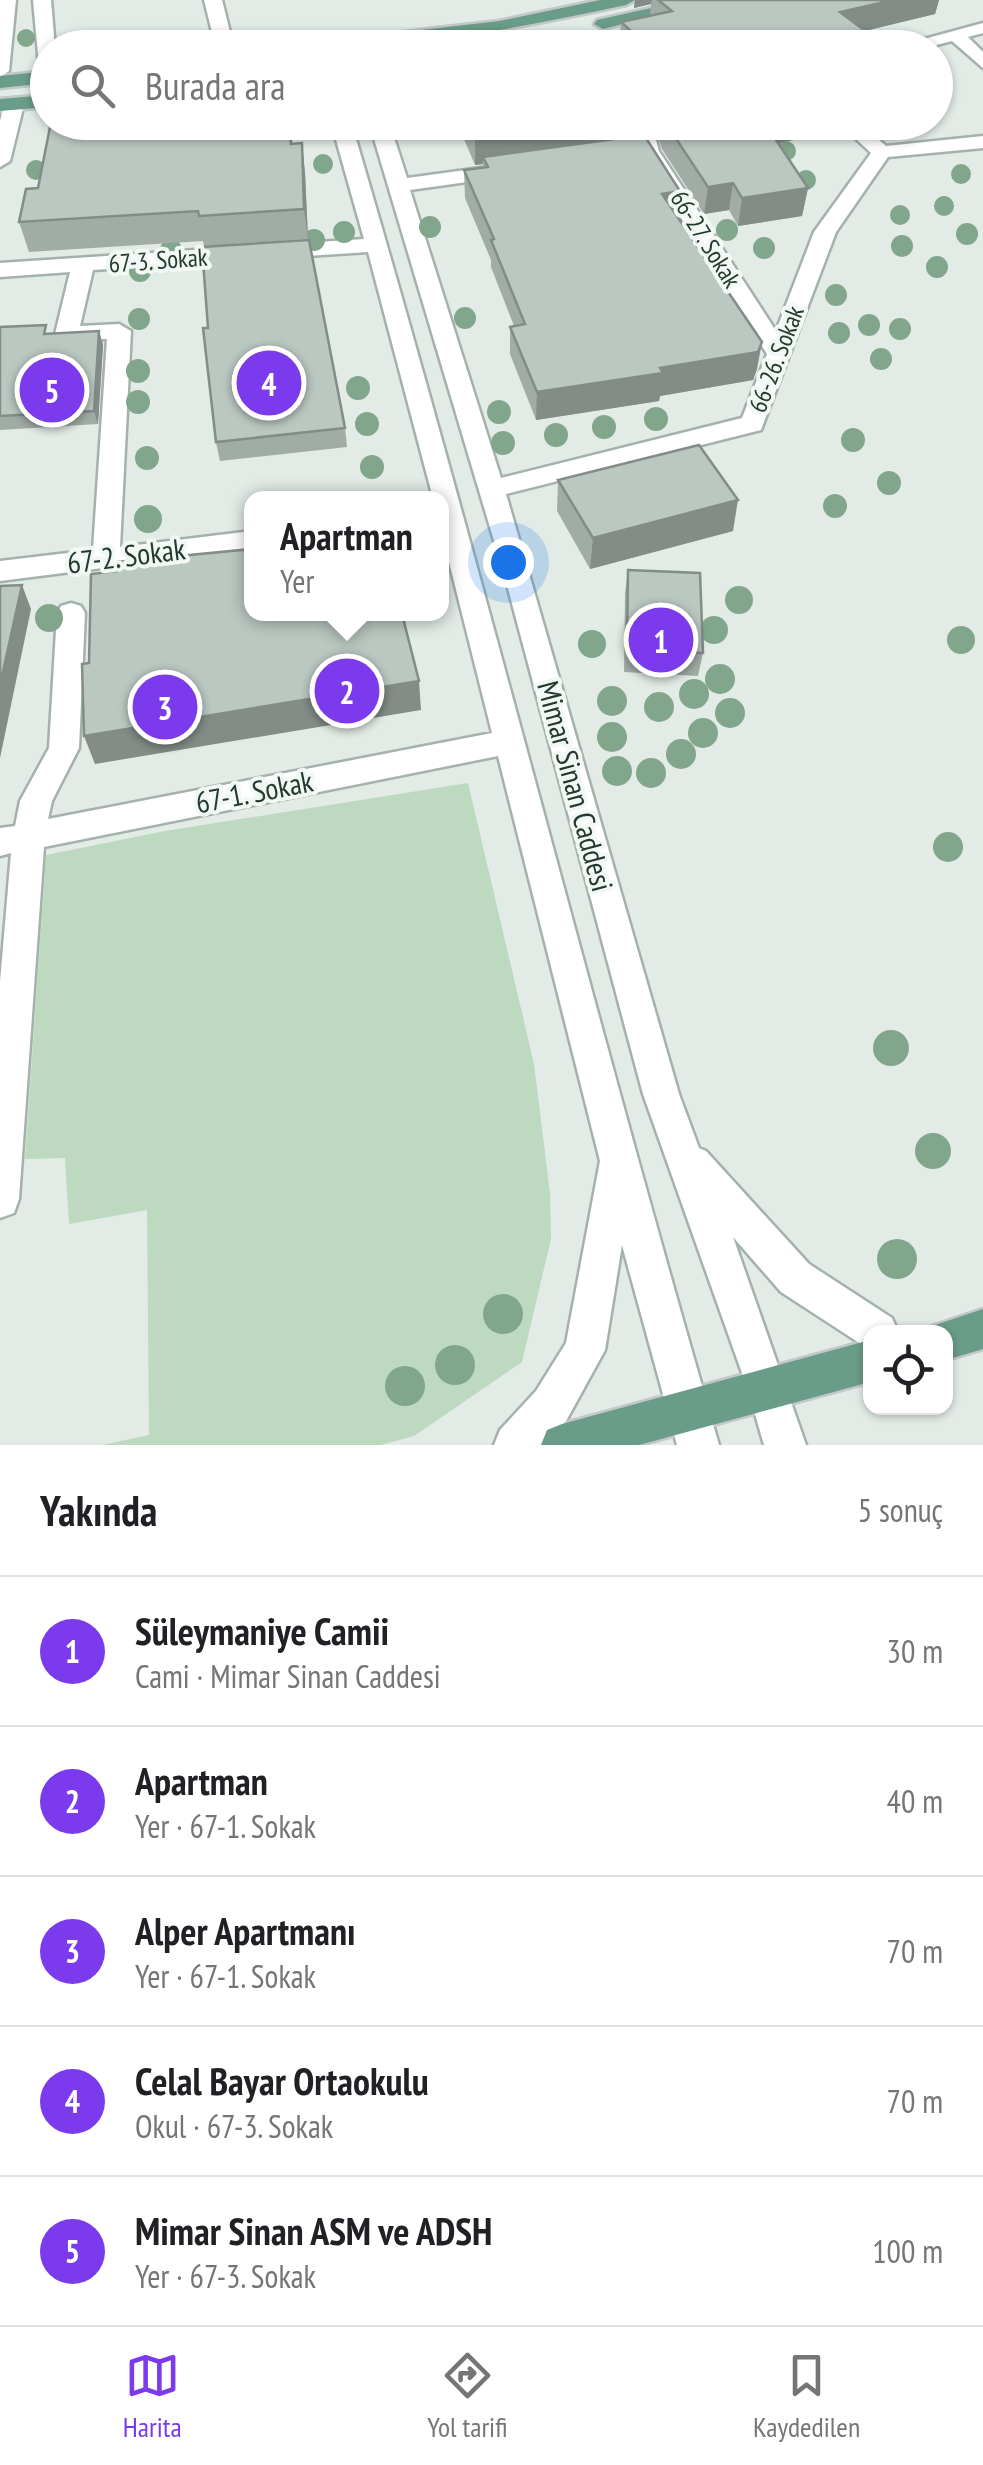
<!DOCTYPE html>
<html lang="tr">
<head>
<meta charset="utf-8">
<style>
	body { margin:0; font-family:"PT Sans Narrow",sans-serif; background:#f2f2f2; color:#202124 }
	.controls { position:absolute; right:30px; bottom:30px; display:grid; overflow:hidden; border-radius:20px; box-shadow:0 2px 8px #0004 }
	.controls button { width:90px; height:90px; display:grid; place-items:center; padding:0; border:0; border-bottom:2px solid #e0e0e0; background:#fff; color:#202124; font:50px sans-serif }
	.you { position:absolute; left:508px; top:562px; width:35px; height:35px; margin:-25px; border:8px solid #fff; border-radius:50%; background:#1a73e8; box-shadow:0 0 0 15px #1a73e833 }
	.badge { display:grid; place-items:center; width:65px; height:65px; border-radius:50%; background:#7c3aed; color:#fff; font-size:32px; font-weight:700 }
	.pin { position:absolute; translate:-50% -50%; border:5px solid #fff; box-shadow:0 2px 10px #0006 }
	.popup { position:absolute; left:244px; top:491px; width:205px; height:130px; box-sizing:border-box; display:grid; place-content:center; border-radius:20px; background:#fff; filter:drop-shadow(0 2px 8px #0005); font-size:32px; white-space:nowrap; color:#757577 }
	.popup b { font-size:38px; color:#202124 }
	.popup::after { content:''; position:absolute; left:50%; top:100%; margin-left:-20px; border:20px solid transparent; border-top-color:#fff }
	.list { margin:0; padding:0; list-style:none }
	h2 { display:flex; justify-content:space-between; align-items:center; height:130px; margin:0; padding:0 40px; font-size:42px }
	h2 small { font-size:32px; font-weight:400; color:#757577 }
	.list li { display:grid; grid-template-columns:65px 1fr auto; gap:30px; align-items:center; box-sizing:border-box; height:150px; padding:0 40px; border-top:2px solid #e0e0e0 }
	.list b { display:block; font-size:38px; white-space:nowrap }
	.list p { margin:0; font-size:32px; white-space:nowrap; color:#757577 }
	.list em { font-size:32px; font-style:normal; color:#757577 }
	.icon { flex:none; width:55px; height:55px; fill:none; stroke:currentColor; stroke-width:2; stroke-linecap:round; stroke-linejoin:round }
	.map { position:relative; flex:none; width:983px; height:1445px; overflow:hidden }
	.search { position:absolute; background:#fff; box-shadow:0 2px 8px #0004; left:30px; right:30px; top:30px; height:110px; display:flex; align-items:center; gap:25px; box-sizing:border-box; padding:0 35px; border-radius:55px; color:#757577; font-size:38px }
	.sheet { height:880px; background:#fff }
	nav { display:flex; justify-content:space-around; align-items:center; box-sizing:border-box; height:140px; border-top:2px solid #e0e0e0; background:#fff; font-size:28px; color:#757577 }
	nav a { display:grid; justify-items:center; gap:5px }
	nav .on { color:#7c3aed }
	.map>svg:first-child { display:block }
</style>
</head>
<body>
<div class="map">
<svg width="983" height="1445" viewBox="0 0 983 1445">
	<rect width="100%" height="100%" fill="#e2ebe6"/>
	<path fill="#bddac1" d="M468,783l66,281 16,129 1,46 -29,123 -108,74 -33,9h-279l47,-10 -2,-225 -78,14 -4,-66 -40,1 21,-304 119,-24z"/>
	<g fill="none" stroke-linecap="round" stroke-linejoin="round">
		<g stroke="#a5b2ac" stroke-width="5">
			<path id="minor" d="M0,0h16l-7,71 -9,6z
				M33,0h18l4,48h-7v22l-9,-5z
				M204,0h18l12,48h-18z
				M983,23v10l-15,4 15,15v16l-31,-27 -27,7h-34z
				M490,42l9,5 -19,1z
				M14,98l10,6 -14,57 -10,6v-46l4,-17z
				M331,122h20c130,439 240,884 368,1323h-42l-55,-200 -17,105 -39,71 -22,24h-50l6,-15 36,-39 30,-48 34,-182 -102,-405 -454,91 -25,352 -5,14 -14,5v-236l11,-129 -11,3v-28l15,-2 5,-25 29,-53 8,-135 4,-7 10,-3 10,3 4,7 -6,135 -27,53 -4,18 444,-86 -50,-199v-36h-9l-65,-246 -275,18 -13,56 39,-2 12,7 -11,216 132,-16v18l-252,32v-20l93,-11 14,-211 -40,2 -12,-7 15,-62 -70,5v-14l364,-24z
				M369,122h20l18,56 96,-13 10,6 -10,6 -93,13 91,288 241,-60 25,-64 -128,-203 -8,-29h20l8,29 117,180 38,-99 57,-79 -33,-31h21l27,24 97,-10v12l-95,9 -52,75 -75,198 -255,64 173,600 20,54 7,3 103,113 83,54 6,14h-28v17l-6,-3 -83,-54 -48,-55 73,208h-42l-16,-55 -105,-296 -137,-513z"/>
		</g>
		<g stroke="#c2c8c5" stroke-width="5">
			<path id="major" d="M600,0h35l-9,5c-104,22 -207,43 -312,43l38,-10 147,-17z
				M687,0h32l-116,29 -9,-5 3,-4z
				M48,71v12l-48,5v-12z
				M48,95v12l-48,4v-12z
				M983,1309v40l-37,11v-28h-17l3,-6z
				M870,1340v42l-231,63h-98l6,-15 15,-6z"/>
		</g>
		<use href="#minor" fill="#fff" fill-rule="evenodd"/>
		<use href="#major" fill="#6a9d89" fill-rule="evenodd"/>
	</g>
	<g fill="#81a68b">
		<circle cx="26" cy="38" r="9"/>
		<circle cx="786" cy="151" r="10"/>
		<circle cx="323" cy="164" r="10"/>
		<circle cx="36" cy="170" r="10"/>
		<circle cx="961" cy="174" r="10"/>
		<circle cx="806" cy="180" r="10"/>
		<circle cx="944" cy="206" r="10"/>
		<circle cx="900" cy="215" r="10"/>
		<circle cx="430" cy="227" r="11"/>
		<circle cx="727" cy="230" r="11"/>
		<circle cx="344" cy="232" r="11"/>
		<circle cx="967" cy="234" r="11"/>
		<circle cx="314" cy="240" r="11"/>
		<circle cx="223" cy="245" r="11"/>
		<circle cx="902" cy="246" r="11"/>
		<circle cx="764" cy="248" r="11"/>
		<circle cx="171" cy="250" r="11"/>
		<circle cx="937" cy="267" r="11"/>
		<circle cx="140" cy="271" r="11"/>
		<circle cx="836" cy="295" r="11"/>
		<circle cx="465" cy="318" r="11"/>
		<circle cx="139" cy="319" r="11"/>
		<circle cx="869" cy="325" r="11"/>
		<circle cx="900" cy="329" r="11"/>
		<circle cx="839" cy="333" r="11"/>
		<circle cx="881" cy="359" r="11"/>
		<circle cx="138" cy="371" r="12"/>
		<circle cx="358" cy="388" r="12"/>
		<circle cx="138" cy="402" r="12"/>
		<circle cx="499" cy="412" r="12"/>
		<circle cx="656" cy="419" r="12"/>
		<circle cx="367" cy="424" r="12"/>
		<circle cx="604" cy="427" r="12"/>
		<circle cx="556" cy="435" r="12"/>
		<circle cx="853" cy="440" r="12"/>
		<circle cx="503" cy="443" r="12"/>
		<circle cx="147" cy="458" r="12"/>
		<circle cx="372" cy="467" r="12"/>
		<circle cx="889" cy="483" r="12"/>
		<circle cx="835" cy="506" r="12"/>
		<circle cx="148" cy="519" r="14"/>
		<circle cx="739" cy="600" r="14"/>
		<circle cx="49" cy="618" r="14"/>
		<circle cx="714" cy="630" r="14"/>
		<circle cx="961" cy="640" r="14"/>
		<circle cx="592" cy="644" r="14"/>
		<circle cx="720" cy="679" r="15"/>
		<circle cx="694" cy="694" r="15"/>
		<circle cx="612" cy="701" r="15"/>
		<circle cx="659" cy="707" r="15"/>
		<circle cx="730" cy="713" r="15"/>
		<circle cx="703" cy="733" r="15"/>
		<circle cx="612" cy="737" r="15"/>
		<circle cx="681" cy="754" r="15"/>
		<circle cx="617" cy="771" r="15"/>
		<circle cx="651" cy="773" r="15"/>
		<circle cx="948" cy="847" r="15"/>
		<circle cx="891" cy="1048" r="18"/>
		<circle cx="933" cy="1151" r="18"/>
		<circle cx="897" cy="1259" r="20"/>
		<circle cx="503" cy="1314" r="20"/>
		<circle cx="455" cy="1365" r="20"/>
		<circle cx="405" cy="1386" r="20"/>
	</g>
	<path fill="#a1aca6" d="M635,0h304l-4,14 -70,17 -246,15 2,-24 29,-6 1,-12 -17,4z
		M460,122h175l-1,14 46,55 -3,25 80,153 -4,11 -93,16 -1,5 -123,19 -26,-66v-27l4,-1 -23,-59v-7l-26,-62 -1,-28 19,-2v-4l-8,1 -15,-35z
		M653,122h183l-9,4 -1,6 -48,12 30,44 -6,28 -64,10 -9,-16 -25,4 -42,-65z
		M302,143l3,30 3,66 -104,7 -1,-5 -174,11 -10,-30 19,-34z
		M0,327l49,7 50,-3 4,14 -5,79 -98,6z
		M208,328l137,100 2,19 -127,14 -4,-19z
		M558,480l175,51 -143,38 -33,-58z
		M628,570l75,83 -5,23 -74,-4 1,-79z"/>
	<path fill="#838c87" d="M635,0h17l-1,4 -17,4z
		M893,0h46l-4,14 -100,24 5,-26z
		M593,122h42l-2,22 -150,13v7l-8,1v-27z
		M763,122h73l-9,4 -1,6 -67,16z
		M302,143l3,30 3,66 -4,-30z
		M733,183l-4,27 -25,4 4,-27z
		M808,188l-6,28 -64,10 4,-28z
		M680,191l-3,27 -15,-24z
		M99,331l4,14 -5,79 -4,-13z
		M762,342l-5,27 -4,11 -93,16 -1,5 -123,19 1,-28 123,-24z
		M738,500l-5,31 -143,38 3,-31z
		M22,585l9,24 -31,149v-73z
		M419,681l2,29 -326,54 -11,-28z"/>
	<path fill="#bbc8c1" stroke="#838c87" stroke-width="2.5" d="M658,0h235l-53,12 48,36h-284l40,-5 -23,-21 51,-11z
		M51,122h239l1,22 11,-1 2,66 -105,7 -1,-5 -179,11 7,-33 12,-1z
		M468,122h125l-118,16z
		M665,122h99l44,66 -66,10 -9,-15 -25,4z
		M644,135l36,56 -18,3 100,148 -4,10 -98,16 3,5 -126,19 -27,-65 15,-3 -34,-84 3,-1 -30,-69 24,-3 -5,-10z
		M309,240l36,188 -129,14 -13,-114h5l-6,-81z
		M46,325l-2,9 55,-3 -5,80 -94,5v-89z
		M699,445l39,55 -145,38 -35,-58z
		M252,549v65h150l17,67 -335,55 -2,-72 7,-1 2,-89 27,-3v-9z
		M628,570l72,3 3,80 -76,-4z
		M22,585l-22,100v-99z"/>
	<g text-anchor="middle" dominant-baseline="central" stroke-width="8" stroke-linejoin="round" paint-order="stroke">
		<g font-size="25" fill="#243a31" stroke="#f2f8f4">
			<text transform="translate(706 239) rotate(58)">66-27. Sokak</text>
			<text transform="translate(158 260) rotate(-4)">67-3. Sokak</text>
			<text transform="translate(776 359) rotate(-69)">66-26. Sokak</text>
		</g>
		<g font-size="30" fill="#243a31" stroke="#f2f8f4">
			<text transform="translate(126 555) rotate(-7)">67-2. Sokak</text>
			<text transform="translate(576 786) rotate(75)">Mimar Sinan Caddesi</text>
			<text transform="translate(254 791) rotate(-11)">67-1. Sokak</text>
		</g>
	</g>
</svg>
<div class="controls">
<button><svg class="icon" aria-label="locate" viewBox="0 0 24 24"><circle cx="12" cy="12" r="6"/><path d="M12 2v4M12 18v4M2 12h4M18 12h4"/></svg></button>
</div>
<div class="you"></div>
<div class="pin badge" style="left:661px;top:640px">1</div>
<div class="pin badge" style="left:347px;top:691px">2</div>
<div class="popup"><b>Apartman</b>Yer</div>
<div class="pin badge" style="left:165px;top:707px">3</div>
<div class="pin badge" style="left:269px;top:383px">4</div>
<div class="pin badge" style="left:52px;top:390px">5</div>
<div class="search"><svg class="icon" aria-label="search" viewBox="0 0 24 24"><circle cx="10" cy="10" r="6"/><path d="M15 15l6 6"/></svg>Burada ara</div>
</div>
<section class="sheet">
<h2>Yakında<small>5 sonuç</small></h2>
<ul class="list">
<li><span class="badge">1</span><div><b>Süleymaniye Camii</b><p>Cami · Mimar Sinan Caddesi</p></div><em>30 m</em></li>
<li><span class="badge">2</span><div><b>Apartman</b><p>Yer · 67-1. Sokak</p></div><em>40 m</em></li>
<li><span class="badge">3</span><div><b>Alper Apartmanı</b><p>Yer · 67-1. Sokak</p></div><em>70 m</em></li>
<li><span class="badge">4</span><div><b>Celal Bayar Ortaokulu</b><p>Okul · 67-3. Sokak</p></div><em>70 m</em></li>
<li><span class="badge">5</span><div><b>Mimar Sinan ASM ve ADSH</b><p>Yer · 67-3. Sokak</p></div><em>100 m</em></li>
</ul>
</section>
<nav>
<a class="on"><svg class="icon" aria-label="map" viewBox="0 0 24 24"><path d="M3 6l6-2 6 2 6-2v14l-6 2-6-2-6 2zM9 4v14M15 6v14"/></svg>Harita</a>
<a><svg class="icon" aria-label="directions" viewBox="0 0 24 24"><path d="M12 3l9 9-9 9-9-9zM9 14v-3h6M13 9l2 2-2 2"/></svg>Yol tarifi</a>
<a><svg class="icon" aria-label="saved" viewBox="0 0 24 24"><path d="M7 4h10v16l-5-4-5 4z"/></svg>Kaydedilen</a>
</nav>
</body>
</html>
